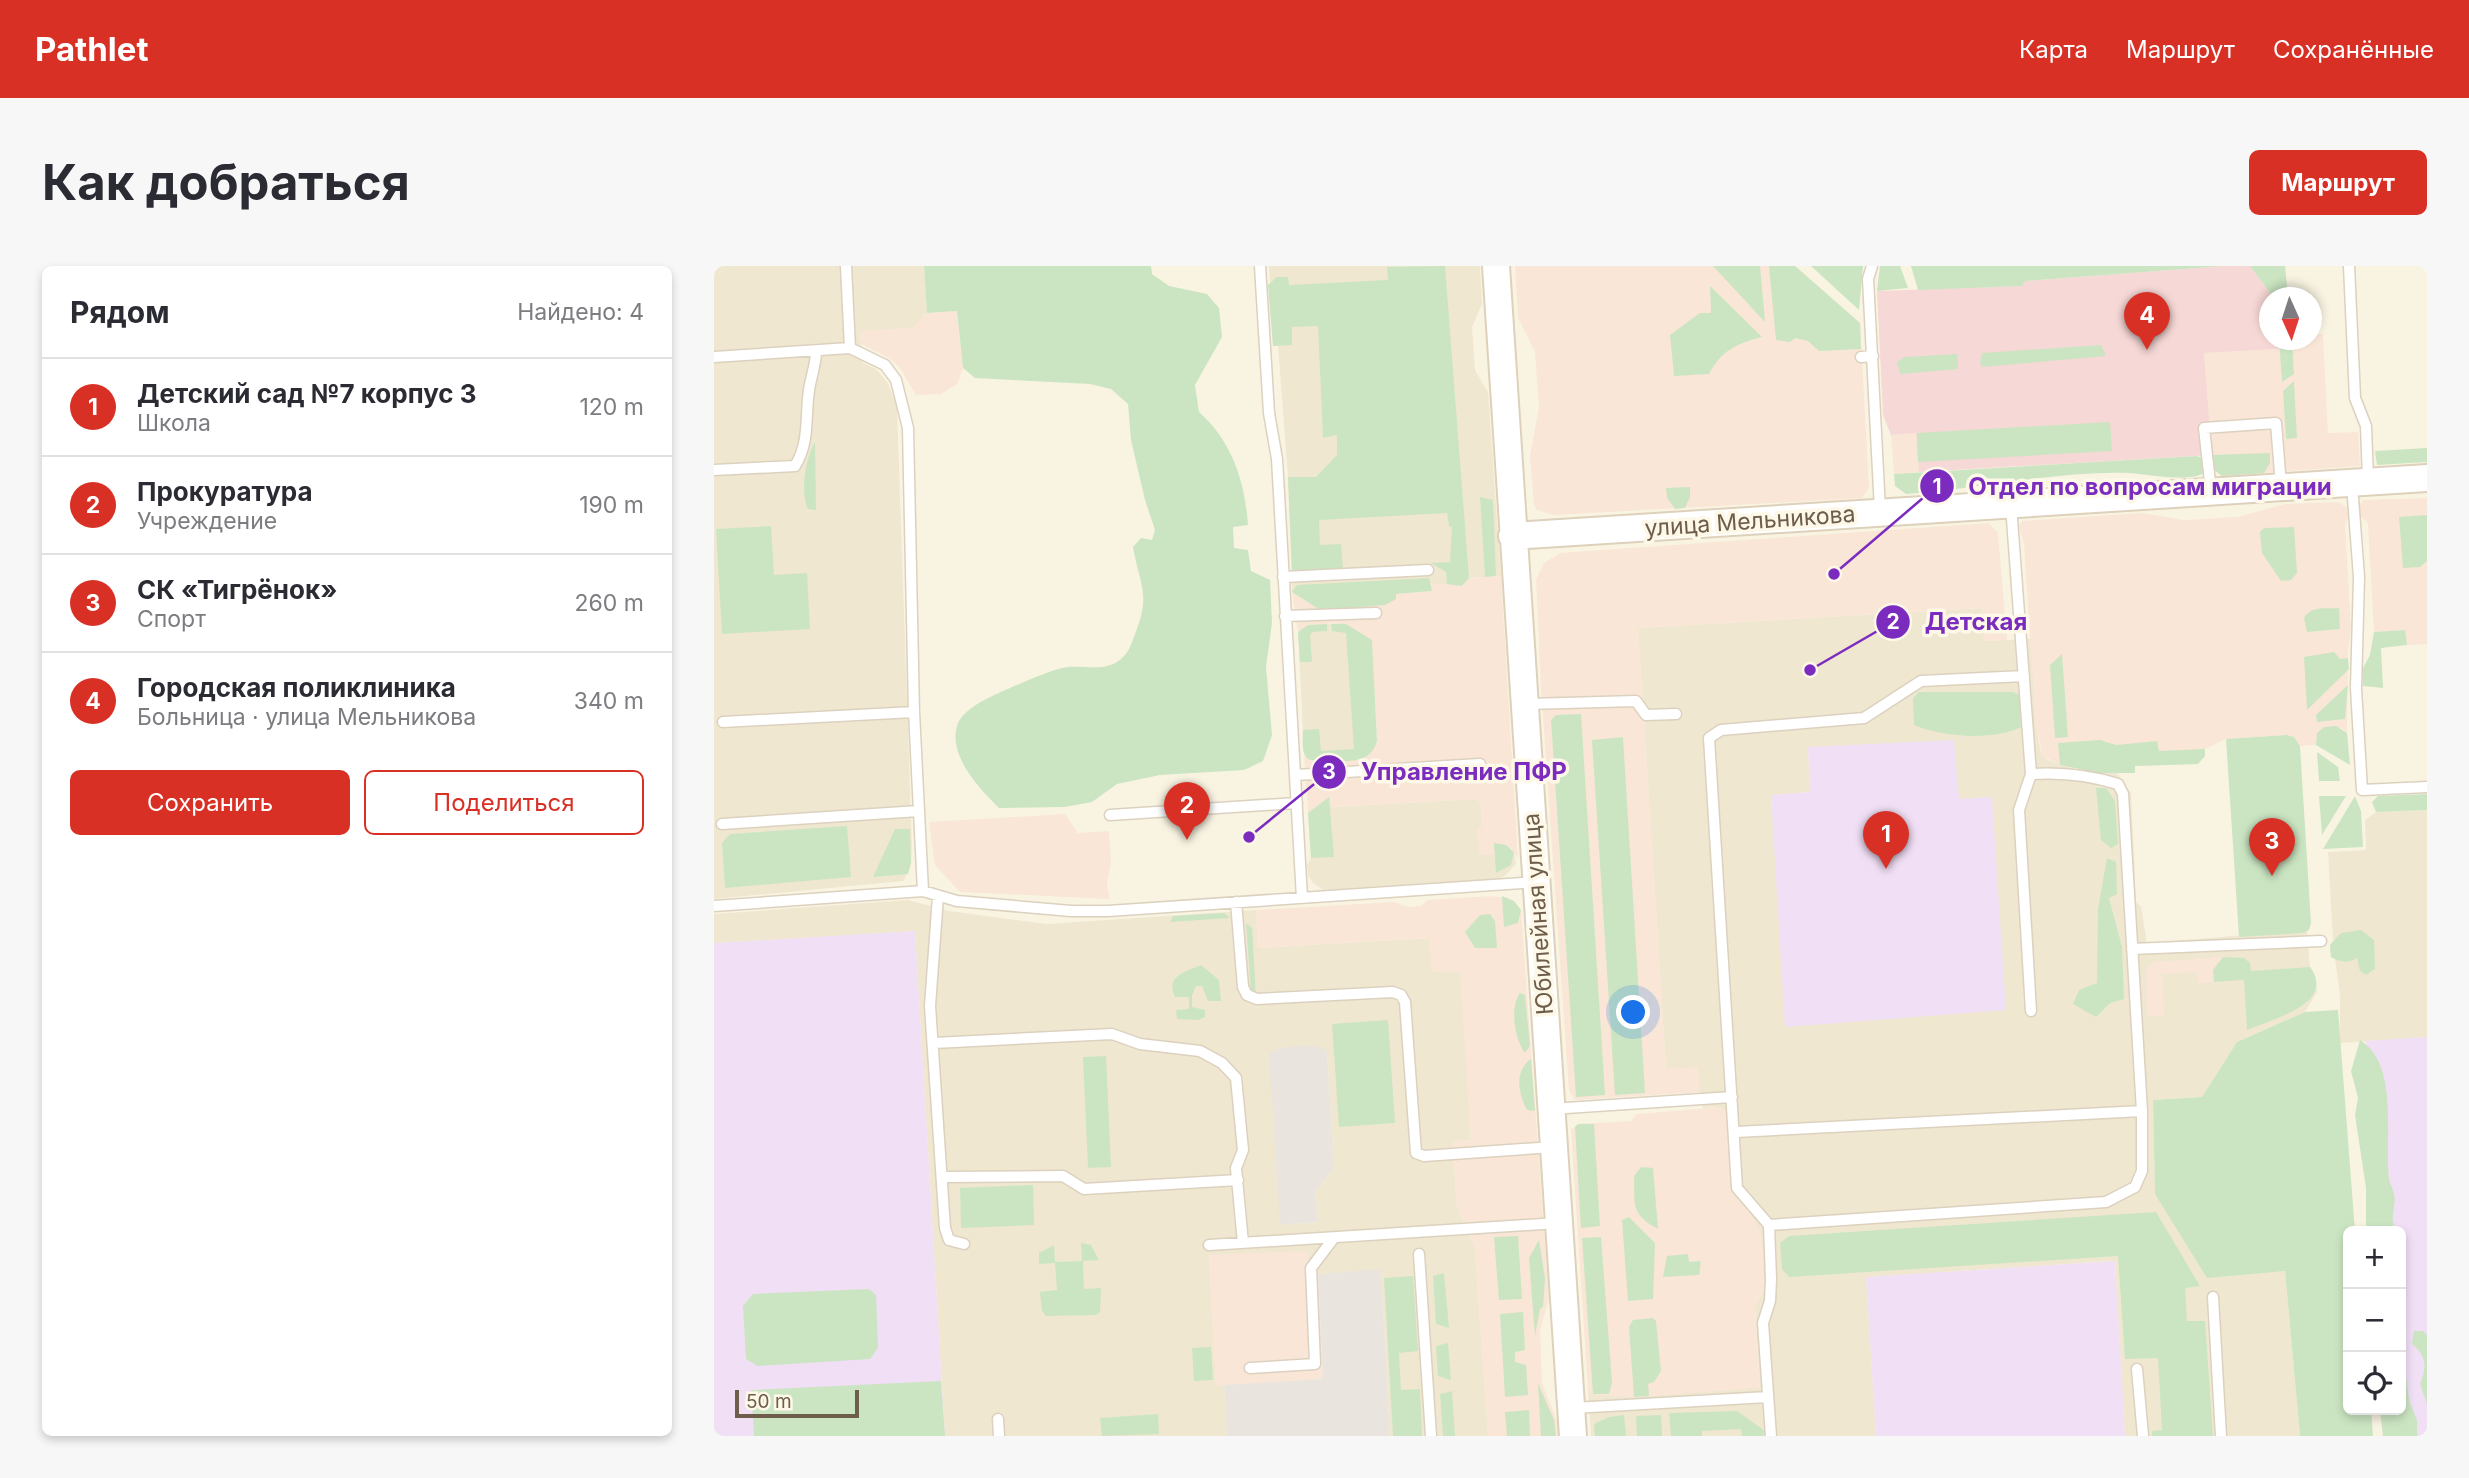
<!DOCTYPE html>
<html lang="ru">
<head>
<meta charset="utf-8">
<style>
	body { margin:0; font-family:Inter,sans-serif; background:#f7f7f7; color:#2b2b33 }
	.controls { position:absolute; right:21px; bottom:21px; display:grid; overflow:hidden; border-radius:10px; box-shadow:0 4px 10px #0003 }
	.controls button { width:63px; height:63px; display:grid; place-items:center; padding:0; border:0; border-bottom:2px solid #e1e1e2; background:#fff; color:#2b2b33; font:35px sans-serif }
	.compass { position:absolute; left:1545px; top:21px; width:63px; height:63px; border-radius:50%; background:#fff; box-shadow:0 4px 10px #0003; rotate:177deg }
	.scale { position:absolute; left:21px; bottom:18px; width:124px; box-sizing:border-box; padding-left:7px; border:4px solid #6e5d4b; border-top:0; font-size:19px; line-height:24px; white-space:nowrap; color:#6e5d4b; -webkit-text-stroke:5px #fdf8e8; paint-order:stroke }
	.you { position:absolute; left:920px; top:747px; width:24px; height:24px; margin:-18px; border:5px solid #fff; border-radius:50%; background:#1a73e8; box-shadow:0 0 0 10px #1a73e833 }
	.badge { display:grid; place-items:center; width:46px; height:46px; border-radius:50%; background:#d93025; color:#fff; font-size:23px; font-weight:700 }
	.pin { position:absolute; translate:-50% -58px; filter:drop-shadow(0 2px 4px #0008) }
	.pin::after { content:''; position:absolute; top:37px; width:24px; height:21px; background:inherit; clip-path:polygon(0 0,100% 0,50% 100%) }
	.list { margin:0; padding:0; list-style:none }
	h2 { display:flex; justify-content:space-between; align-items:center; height:91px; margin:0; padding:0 28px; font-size:30px }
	h2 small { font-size:23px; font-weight:400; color:#7c7c81 }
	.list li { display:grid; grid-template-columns:46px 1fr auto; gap:21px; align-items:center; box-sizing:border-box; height:98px; padding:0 28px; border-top:2px solid #e1e1e2 }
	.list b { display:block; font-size:26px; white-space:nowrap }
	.list p { margin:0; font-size:23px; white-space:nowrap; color:#7c7c81 }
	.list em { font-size:23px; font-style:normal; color:#7c7c81 }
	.actions { display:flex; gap:14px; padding:21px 28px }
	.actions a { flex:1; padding:16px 0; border:2px solid #d93025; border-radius:10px; text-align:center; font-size:24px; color:#d93025 }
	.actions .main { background:#d93025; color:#fff }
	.icon { flex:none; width:38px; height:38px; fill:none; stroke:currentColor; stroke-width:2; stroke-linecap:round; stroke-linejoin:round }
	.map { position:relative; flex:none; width:1713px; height:1170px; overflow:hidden; border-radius:10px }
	header { display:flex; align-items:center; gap:42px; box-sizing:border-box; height:98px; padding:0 35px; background:#d93025; color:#fff }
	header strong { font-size:33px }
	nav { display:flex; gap:38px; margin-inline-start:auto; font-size:24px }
	.intro { display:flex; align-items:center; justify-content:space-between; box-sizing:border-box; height:168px; padding:0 42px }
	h1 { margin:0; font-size:49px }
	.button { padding:18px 32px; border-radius:10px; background:#d93025; color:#fff; font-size:24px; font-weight:700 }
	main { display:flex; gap:42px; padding:0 42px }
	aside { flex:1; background:#fff; border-radius:10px; box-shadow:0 4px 10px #0003 }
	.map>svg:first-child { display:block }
</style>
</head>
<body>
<header>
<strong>Pathlet</strong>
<nav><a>Карта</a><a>Маршрут</a><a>Сохранённые</a></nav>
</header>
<div class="intro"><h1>Как добраться</h1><a class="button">Маршрут</a></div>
<main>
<aside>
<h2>Рядом<small>Найдено: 4</small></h2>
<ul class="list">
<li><span class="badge">1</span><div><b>Детский сад №7 корпус 3</b><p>Школа</p></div><em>120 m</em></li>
<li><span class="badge">2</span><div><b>Прокуратура</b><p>Учреждение</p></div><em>190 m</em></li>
<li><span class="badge">3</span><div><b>СК «Тигрёнок»</b><p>Спорт</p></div><em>260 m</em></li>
<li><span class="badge">4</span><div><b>Городская поликлиника</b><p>Больница · улица Мельникова</p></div><em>340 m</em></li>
</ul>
<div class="actions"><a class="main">Сохранить</a><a>Поделиться</a></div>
</aside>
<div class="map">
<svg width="1713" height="1170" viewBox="0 0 1713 1170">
	<rect width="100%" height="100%" fill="#f9f4e2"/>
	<path fill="#f0e7d1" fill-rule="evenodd" d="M0,0h210l3,47 -14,15 -53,4 3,31 13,6 12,14 9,25 15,439 -1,16 -7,18 -190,18z
		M555,0h211l2,38 -10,23 3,43 13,22 13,184 -32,2 -7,8 -170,6 -4,-115 -10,-131h-5z
		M1268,342l2,33 47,-2 5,86 5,27 7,8 33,11 36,2 14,20 5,109 5,5 6,36 160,-13 3,37 5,8 2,17 -12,20 -68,30 -35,55 -49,3 2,94 130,77 15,165h-175l-10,-175 -249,16 10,159h-285l-3,-47 5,5 41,3 126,-10 -5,-81 9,-16 -4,-58 -15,-27 -13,-12 -11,-86 -18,1 -3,-16 -34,-23 -28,-441zM1094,481l151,52 33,-2 -206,229 -15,-231 39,-3z
		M628,357l4,1 25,129h-67l-6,-121 10,-7z
		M615,531l3,10 144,-8 5,4 1,24h-4l36,25 2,12 -11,12 -8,3 -174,11 -10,-7 -5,-8 -1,-10 4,-7 -3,-45z
		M1713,544v227l-87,6v-47l-5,-37 -4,-2 -1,-12 3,-4 -5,-89 38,-2 -1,-30 11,-8z
		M194,634l41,11 98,13 209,-14 2,38 172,-10 31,32 10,170 -19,2 5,64 18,42 13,188h-98l-9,-166 -63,4 -10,-11 -1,-11 -98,4 7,129h8l3,51h-282l-30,-505 -201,12v-29zM613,785l7,117 -19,24 3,30 -37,3z"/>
	<path fill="#f9e6d7" d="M801,0h280l65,57 9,165 -7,10 -308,17 -17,-5 -3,-5 -4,-49 9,-49 -4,-55 -17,-34z
		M243,45l6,57 -6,16 -16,10 -25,1 -16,-27 -11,-10 -28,-14 -1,-13 52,-3 15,-15z
		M1598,68h11l5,99 30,-1 2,34 -138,10 -9,-7 -1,-6 -8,-110 76,-4 2,32 12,-7 -2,-34h20z
		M1203,167l2,39 -25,2 -3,-39z
		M1713,232v146l-20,1 -2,-15 -31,2 -6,-109 -8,-7 -1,-10 4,-6z
		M1625,236l8,6 1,10 -3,6 6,105 -3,22 -1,82 -5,-5 -25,6 -1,11 -16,1 -6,-9 -7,-2 -61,4 -21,10v7l-7,8 -63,2v7h-36l-39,-8 -17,-9 -7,-31 -12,-181 -5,-18 3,-5 120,-8 42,7 54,-3 47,-13z
		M1275,257l9,10 9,107 -23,1 -2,-33 -344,20 28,441 32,-2 2,25 -125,8 -6,-9 -28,-403 -5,-109 8,-16 16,-10z
		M787,310l17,282 -7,-10 -17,-5 1,11 -16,1 -2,-28h5l-1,-23 -6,-5 -144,8 -2,-10 -21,16 -4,-60 7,8 8,1 43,-3 9,-6 6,-12 -5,-100 -30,-18 -34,2 -10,7 -6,-40 28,18 75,-16 36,-3v-8l31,3 7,-8z
		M351,548l13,19 31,-2 2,31 -4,23 3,14 -150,-7 -25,-27 -6,-43z
		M775,630l20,2 12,12 28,389 -9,32 2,52 15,38 2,15h-71l-13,-188 -18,-42 -5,-64 19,-2 -11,-169 -28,1 -3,-34 -171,10 -2,-38 138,-8 14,5 13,-1 7,-6z
		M1509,691l21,1 6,5v17l-52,3 -1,-11 -35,2 2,42 -17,1 -1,-49 9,-6z
		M1007,841l7,5 4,81 13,12 15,27 3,20 1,38 -9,16 5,82 -126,9 -41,-3 -5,-5 -17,-259 7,-6 53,-3 6,-7z
		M593,985l1,12 10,11 5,105 -107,7 -7,-131z"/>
	<path fill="#e9e4dd" d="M599,779l14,6 7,117 -19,24 3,30 -38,3 -11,-172 12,-5z
		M667,1003l9,167h-163l-3,-51 99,-6 -5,-105z"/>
	<path fill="#f1dff5" d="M1240,474l5,59 33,-2 14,213 -221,17 -14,-232 39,-3 -2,-45z
		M201,665l30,505h-231v-493z
		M1713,771v399h-35l9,-26v-179h-23l-12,-190z
		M1401,995l10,175h-249l-10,-159z"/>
	<path fill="#f6d8d6" d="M1510,0h26l23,31 -3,1v42h9l1,9 -76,4 8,102 -293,17 -3,-39 -25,2 -8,-20 -6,-124 144,-5 4,-5z"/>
	<path fill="#cbe5c2" d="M210,0h227l1,8 17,12 38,8 12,14 3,29 -27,48 4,27c33,29 46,70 49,113l-15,2 1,21 14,2 3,21 19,9 2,43 -6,44 6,68 -9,26 -19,9 -84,5 -43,9 -25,18 -27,5 -66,1c-19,-19 -51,-52 -42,-82 5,-19 40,-32 55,-39 18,-7 37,-17 56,-20 19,-2 40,6 55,-10 6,-6 9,-14 12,-23 16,-40 5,-48 -2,-87l8,-9 11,2 3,-10 -10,-30 -14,-60 -3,-36 -17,-15 -21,-5 -115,-6 -12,-10 -6,-57 -30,2z
		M731,0l24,312 -7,8 -15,-2 -1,-12 -15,-9 19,-1 2,-35 -3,-1 -2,-13 -128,7 1,25 21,-1 2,27 -47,2 -4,-2 -4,-94h28l21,-22v-20l-14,3 -5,-112 -26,1v18l-19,1 -5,-61 9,-8h11l1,8 99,-5 -1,-13z
		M999,0h47l5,56z
		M1055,0h26l65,57 1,26 -42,2 -11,-10 -13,-3 -5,4 -14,-2z
		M1097,0h52l-4,44z
		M1166,0h20l8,22 -31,3z
		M1197,0h313l-199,15 -3,5 -104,4z
		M1536,0h35l3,31h-15z
		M996,20l52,51c-26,7 -40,13 -53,37l-35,2 -4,-41 30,-22h11z
		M1565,74h13l2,34 -12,8z
		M1387,79l5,11 -124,11 -2,-5 2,-9z
		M1243,88l1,15 -58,5 -3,-12 8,-5z
		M1580,115l3,57 -11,1 -3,-48z
		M1396,156l2,29 -194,11 -1,-29z
		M101,176l1,68 -8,-1c-8,-16 -3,-51 7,-67z
		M1713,182v14l-50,3 -2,-14z
		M1556,187v10l-6,10 -42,3 -9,-7 -1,-14z
		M1483,190l5,2 4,13c-12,13 -59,3 -77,2 -75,-2 -149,16 -223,21l-11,-8 -1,-12z
		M976,221v10l-5,11 -10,1 -8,-11 -1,-10z
		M766,231l13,3 3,76 -11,1z
		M1713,249v46l-7,6 -17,1 -4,-51z
		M57,260l3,49 33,-2 3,56 -88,5 -6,-105z
		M1580,261l3,46 -6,7 -10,1 -19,-28 -2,-21 4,-4z
		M715,312l3,13 -36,3v5l-11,6 -65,5 -28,-18 5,-7z
		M1625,342l1,21 -33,3 -3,-14c7,-13 22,-9 35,-10z
		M613,358v7l-14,1 -3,3 2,27h-12l-2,-30 10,-7z
		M617,358h15l26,16 5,101c-2,7 -6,14 -14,17 -7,4 -50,6 -56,0 -6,-6 -4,-20 -4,-28l16,-1 2,22 33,-2 -8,-116 -14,-2z
		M1691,364l2,15 -26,3 2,40 -20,-2v-18l7,-13 4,-23z
		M1620,386l6,7 8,-1 1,11 -42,41 -3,-53z
		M1348,388l6,83 -13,1 -5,-73z
		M1634,419l-3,34 -28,3 -1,-7z
		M1205,426h93l8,3 1,32c-28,14 -79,10 -107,-2l-1,-27z
		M867,448l24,381 -29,2 -25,-377 5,-5z
		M1622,460l11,7 3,32 -34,-20 1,-12 7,-6z
		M1573,469l7,2 6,9 11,177 -2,7 -6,3 -64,4 -13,-198z
		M909,471l22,356 -30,2 -23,-355z
		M1386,474l16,5 41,-4 2,10 46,-2v7l-7,8 -63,2v7h-36l-39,-8 -2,-22z
		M1603,486l21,15 2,14h-21z
		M1382,522h10l9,13 3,43 -7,4 -10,-8z
		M1713,528v16l-51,2 -4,-10 6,-6z
		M1605,530h27l-24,39z
		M1641,530l6,15 2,36 -40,2z
		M615,531l5,60 -23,1 -3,-45z
		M133,560l4,51 -126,11 -3,-45 8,-9z
		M181,563h15l1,34 -3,11 -35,3z
		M780,577l12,2 8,7 -3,13 -15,8z
		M1393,592l9,4 1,32 -8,4 13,49 2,52 -14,4 -14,14 -23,-13 6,-14 18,-7 1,-74z
		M788,630l12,5 7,9 -3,13 -14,4z
		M510,647l6,5 -60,4 3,-6z
		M776,648l5,7 2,27h-22l-10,-16 15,-17z
		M532,657l6,5 4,69 -5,-5z
		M1647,664l13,10 1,29 -9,6 -6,-4 -3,-13c-10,6 -16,4 -26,-1l-1,-12 11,-12z
		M1509,691l21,1 6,5 1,8 59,-4c27,37 -38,52 -63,63l-3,-50 -30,2 -1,-12z
		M487,699l18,15 2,21h-13l-6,-15h-6l-4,9v12l13,3v7l-7,3 -21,-1 -1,-9 13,-1v-12h-14c-10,-22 11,-25 26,-32z
		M806,727l5,2 5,51 -5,7c-10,-13 -16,-45 -5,-60z
		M1624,744l17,221h-7v179h23l2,26h-73l-15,-165 -78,7 -52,-84 -2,-94 49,-3 35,-55 68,-30z
		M674,754l7,103 -56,4 -7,-103z
		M1646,774c40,25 24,99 29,139 1,5 4,10 5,15 3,13 -5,19 1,37h-29v-43l-11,-73 3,-17 -7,-27z
		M392,790l5,111 -23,1 -5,-111z
		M817,793l4,52 -8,-1c-9,-17 -13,-39 4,-51z
		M864,858h16l6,102 -19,2 -6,-101z
		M927,901l12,1 5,61c-28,-15 -23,-25 -24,-53z
		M319,919l1,40 -73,3 -1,-40z
		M1442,946l44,74 -15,2 2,33h18l8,115h-61v-5l10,-1 -4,-72 -33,1 -7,-103 -329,21 -7,-8 -2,-26 9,-7z
		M915,951l26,26 -2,56 -25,2 -6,-81z
		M804,970l4,63 -23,1 -5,-63z
		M887,971l11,146 -3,11h-16l-11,-156z
		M825,974l6,38 -2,29 -3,2 -5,27 -6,-78z
		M367,977l10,2 8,15 -16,1 1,28 17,-1 -1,24 -4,3 -50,1 -4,-5 -2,-19 17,-2 -2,-27 -16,1v-11l15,-8 1,17 27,-1z
		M1687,982l3,111 5,41 8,20v16h-34l-3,-26h21z
		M974,988l1,8 12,-1 -2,14 -36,2 4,-21z
		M730,1007l5,55 -13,-4 -3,-48z
		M699,1010l5,75 -19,2 2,37 19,-1 2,47h-29l-9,-158z
		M155,1023l7,6 2,53 -8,11 -112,7 -12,-7 -3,-53 10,-12z
		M809,1046l2,38 -10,2v10l11,3 2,30 -23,2 -5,-83z
		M939,1052l3,3 5,50 -7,11 -6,2 1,12 -15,1 -5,-70 4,-7z
		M1700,1065h9l4,4v69l-7,-20c7,-17 7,-27 -8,-40z
		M734,1077l3,37 -13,-4 -2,-30z
		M497,1081l2,33 -19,1 -2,-33z
		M227,1115l4,55h-191l-3,-46z
		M824,1117l16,37 2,16h-15z
		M738,1125l3,45h-12l-3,-42z
		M815,1144l1,26h-23l-2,-24z
		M1023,1145l28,20 -2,5h-21l-1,-7 -39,2v5h-31l-2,-23z
		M444,1148l1,20 -57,2 -2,-18z
		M910,1149l2,21h-31l-1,-12 15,-7z
		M947,1149l1,21h-25l-1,-20z"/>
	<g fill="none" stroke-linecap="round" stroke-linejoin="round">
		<g stroke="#dcd1bf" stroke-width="13">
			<path id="service" d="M132,0l4,82
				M546,0l9,147 8,46 25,439
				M1158,0l-4,13 12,231
				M1635,0l6,132 11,28 2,54
				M0,91l136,-9 35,17 11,15 12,48 6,284 9,179
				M1147,91l12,-1
				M0,204l81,-4c15,-24 10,-49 14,-76 2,-14 7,-25 7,-39
				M1638,219l7,92 -3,111 6,102 65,-3
				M1497,225l-7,-63 72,-5 5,63
				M569,311l145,-7
				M571,350l91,-3
				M814,438l108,-3 10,14 30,-1
				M9,456l191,-10
				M1317,508l-12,36 12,201
				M582,509l184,-11
				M396,549l187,-12
				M8,558l197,-13
				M224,630l-8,110 15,222 4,12 15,4
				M522,636l7,85 4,8 10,4 136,-7 8,3 4,7 11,151 8,3 129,-9
				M0,640l209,-15 34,10 114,10h37l428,-29
				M1418,683l189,-8
				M220,777l178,-9 28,10 60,7 22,12 14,15 7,72 -7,18 7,75
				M837,843l181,-12
				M1022,866l406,-21
				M230,911l119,-1 21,13 154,-9
				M1055,959l337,-23 29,-15 7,-16v-60l-19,-317 -5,-10c-29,-9 -57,-12 -87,-10l-20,-268
				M495,979l349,-22
				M705,988l12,182
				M1499,1031l8,139
				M536,1102l65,-4 -4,-96 22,-29
				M1423,1103l6,67
				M859,1142l195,-11
				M284,1153l1,17
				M1057,1170l-8,-113 7,-22 1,-22 -2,-54 -32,-37 -28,-450 12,-8 143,-12 57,-37 103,-5"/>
		</g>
		<g stroke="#ded1bb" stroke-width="30">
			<path id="secondary" d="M782,0l77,1170
				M798,270l915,-58"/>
		</g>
		<use href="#service" stroke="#fff" stroke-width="10"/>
		<use href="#secondary" stroke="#fff" stroke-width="26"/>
	</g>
	<g text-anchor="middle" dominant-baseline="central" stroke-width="7" stroke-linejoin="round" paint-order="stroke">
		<g font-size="23" fill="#6e5d4b" stroke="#fdf8e8">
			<text transform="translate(1036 255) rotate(-4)">улица Мельникова</text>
			<text transform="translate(824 648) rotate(-94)">Юбилейная улица</text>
		</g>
	</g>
	<path fill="none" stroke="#7b2cbf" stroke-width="2.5" d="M1120 308L1223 220M1096 404L1179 356M535 571L615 506"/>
	<g fill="#7b2cbf" stroke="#fdf8e8" stroke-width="2.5">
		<circle cx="1120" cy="308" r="7"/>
		<circle cx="1096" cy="404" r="7"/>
		<circle cx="535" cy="571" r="7"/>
		<circle cx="1223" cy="220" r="18"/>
		<circle cx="1179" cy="356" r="18"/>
		<circle cx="615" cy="506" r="18"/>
	</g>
	<g font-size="21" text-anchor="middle" font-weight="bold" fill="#fff">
		<text x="1223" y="228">1</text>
		<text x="1179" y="363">2</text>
		<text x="615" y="513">3</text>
	</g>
	<g font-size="24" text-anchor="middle" font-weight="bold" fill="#7b2cbf" stroke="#fdf8e8" stroke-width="7" stroke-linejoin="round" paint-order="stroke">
		<text x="1436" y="229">Отдел по вопросам миграции</text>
		<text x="1262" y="364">Детская</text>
		<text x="750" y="514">Управление ПФР</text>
	</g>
</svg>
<div class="controls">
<button>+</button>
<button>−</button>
<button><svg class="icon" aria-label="locate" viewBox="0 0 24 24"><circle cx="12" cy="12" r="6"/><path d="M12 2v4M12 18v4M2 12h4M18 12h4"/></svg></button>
</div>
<svg class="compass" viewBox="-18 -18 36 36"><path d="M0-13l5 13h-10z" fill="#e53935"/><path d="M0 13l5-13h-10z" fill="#7c7c81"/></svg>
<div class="scale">50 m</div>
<div class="you"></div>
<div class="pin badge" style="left:1172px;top:603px">1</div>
<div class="pin badge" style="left:473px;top:574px">2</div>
<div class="pin badge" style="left:1558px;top:610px">3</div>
<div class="pin badge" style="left:1433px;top:84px">4</div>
</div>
</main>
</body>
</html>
